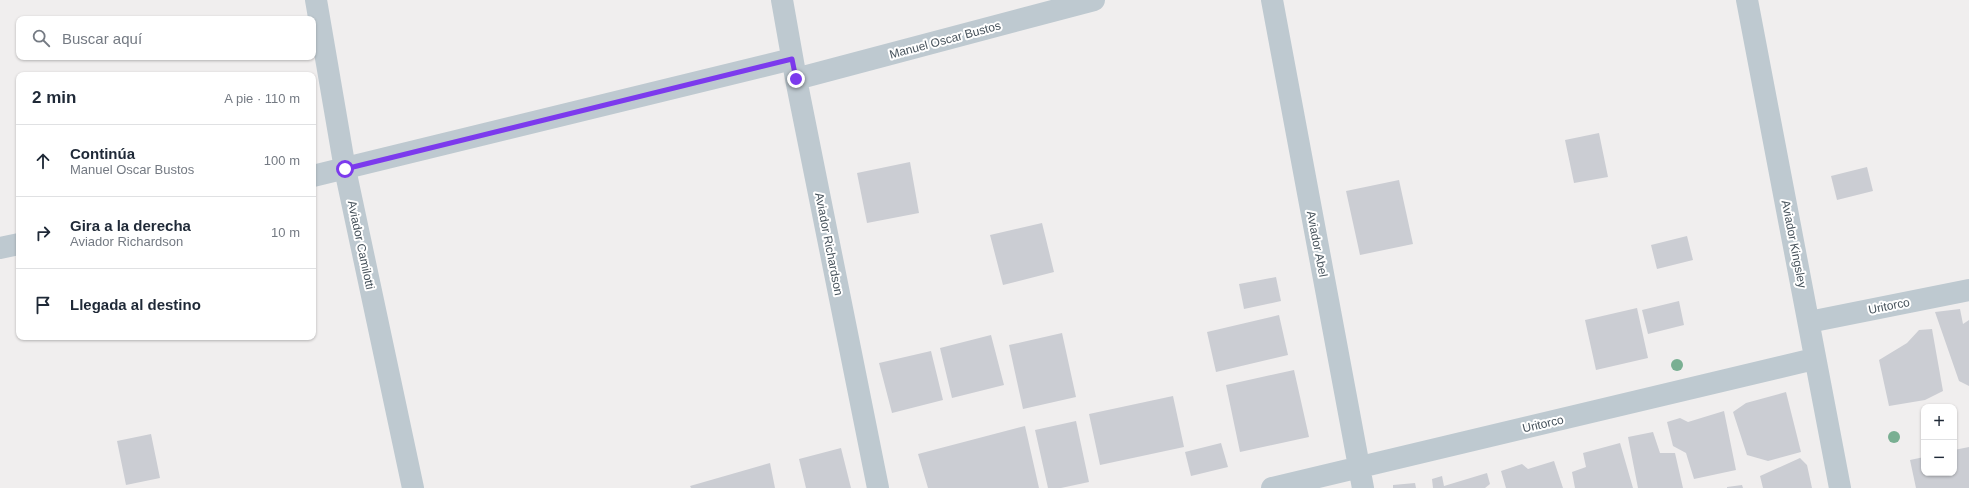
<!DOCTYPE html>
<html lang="es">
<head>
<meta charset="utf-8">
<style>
	body { margin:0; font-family:Arial,sans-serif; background:#f6f6f7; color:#1f2937 }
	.controls { position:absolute; right:12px; bottom:12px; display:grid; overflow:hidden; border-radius:8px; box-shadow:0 1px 3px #0004 }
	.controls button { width:36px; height:36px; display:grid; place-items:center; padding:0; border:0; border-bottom:1px solid #e0e1e3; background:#fff; color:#1f2937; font:20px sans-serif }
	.stop { position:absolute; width:12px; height:12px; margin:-9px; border:3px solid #7c3aed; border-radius:50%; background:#fff }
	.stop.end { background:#7c3aed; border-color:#fff; box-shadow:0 1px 4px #0008 }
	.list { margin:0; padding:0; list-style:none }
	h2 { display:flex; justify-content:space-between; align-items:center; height:52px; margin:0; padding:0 16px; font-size:17px }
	h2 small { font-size:13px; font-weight:400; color:#747a83 }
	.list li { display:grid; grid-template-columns:26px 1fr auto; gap:12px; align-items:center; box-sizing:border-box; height:72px; padding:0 16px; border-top:1px solid #e0e1e3 }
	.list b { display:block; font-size:15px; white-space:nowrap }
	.list p { margin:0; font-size:13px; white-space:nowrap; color:#747a83 }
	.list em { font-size:13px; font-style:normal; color:#747a83 }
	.icon { flex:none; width:22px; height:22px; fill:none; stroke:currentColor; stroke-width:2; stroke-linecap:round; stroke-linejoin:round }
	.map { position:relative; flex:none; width:1969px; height:488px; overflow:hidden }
	.search { position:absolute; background:#fff; box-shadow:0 1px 3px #0004; left:16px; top:16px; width:300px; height:44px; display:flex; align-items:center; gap:10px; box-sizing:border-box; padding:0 14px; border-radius:8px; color:#747a83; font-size:15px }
	.panel { position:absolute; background:#fff; box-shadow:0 1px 3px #0004; left:16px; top:72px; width:300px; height:268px; border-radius:8px }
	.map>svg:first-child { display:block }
</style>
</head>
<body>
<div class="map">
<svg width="1969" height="488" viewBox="0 0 1969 488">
	<rect width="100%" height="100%" fill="#f0eeee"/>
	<path fill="#cbcdd3" d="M1599,133l9,44 -34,6 -9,-43z
		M910,162l9,51 -52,10 -10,-50z
		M1867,167l6,24 -36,9 -6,-24z
		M1399,180l14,64 -53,11 -14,-64z
		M1042,223l12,49 -51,13 -13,-50z
		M1687,236l6,24 -36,9 -6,-24z
		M1276,277l5,24 -37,8 -5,-25z
		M1679,301l5,24 -36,9 -6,-24z
		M1637,308l11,50 -52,12 -11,-50z
		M1960,309l3,15 6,-4v66l-10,-5 -24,-69z
		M1279,315l9,40 -72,17 -9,-40z
		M1932,329l11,62 -18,9 -36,6 -10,-46 28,-17 12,-13z
		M1062,333l14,64 -53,12 -14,-64z
		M991,335l13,50 -52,13 -12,-50z
		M931,351l12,49 -51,13 -13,-50z
		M1294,370l15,67 -69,15 -14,-67z
		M1786,392l15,60 -33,9 -21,-6 -14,-43 13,-9z
		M1173,396l11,51 -84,18 -11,-51z
		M1724,411l12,59 -42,9 -8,-26 -13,-7 -6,-24 13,-4 8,4z
		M1076,421l13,61 -28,6h-13l-13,-58z
		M1025,426l14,62h-111l-10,-34z
		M1653,432l7,21h15l8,35h-45l-10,-51z
		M151,434l9,44 -34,7 -9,-44z
		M1221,443l7,24 -37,9 -6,-24z
		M1620,443l13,45h-58l-3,-16 14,-5 -3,-14z
		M1969,447v41h-53l-6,-28 14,-3v16h30v-23z
		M841,448l10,40h-45l-7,-29z
		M1800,458l7,7 5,23h-49l-3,-12z
		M1554,461l9,27h-57l-5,-17 21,-7 6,5z
		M770,463l5,25h-84l-1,-2z
		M1487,473l3,11 -5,4h-52l-1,-9 10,-3 2,10z
		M1415,483l1,5h-23v-3z
		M1742,485l1,3h-16v-1z"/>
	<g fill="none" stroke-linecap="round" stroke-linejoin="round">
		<path stroke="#bec9d0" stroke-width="22" d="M316,0l29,169 68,319
			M782,0l14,79 82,409
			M1272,0l91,488
			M1747,0l93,488
			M796,79l298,-79
			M313,176l479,-117
			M0,248l19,-4
			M1809,322l160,-32
			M1272,488l542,-129"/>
	</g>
	<g fill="#79af92">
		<circle cx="1677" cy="365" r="6"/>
		<circle cx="1894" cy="437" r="6"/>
	</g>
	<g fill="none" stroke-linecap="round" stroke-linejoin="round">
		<path stroke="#7c3aed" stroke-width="5" d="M345,169l447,-110 4,20"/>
	</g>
	<g text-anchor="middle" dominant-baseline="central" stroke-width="4" stroke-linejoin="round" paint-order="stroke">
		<g font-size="12" fill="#46525b" stroke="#fff">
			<text transform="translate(945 40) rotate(-15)">Manuel Oscar Bustos</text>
			<text transform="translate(829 244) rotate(79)">Aviador Richardson</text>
			<text transform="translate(1317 244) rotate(79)">Aviador Abel</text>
			<text transform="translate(1794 244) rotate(79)">Aviador Kingsley</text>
			<text transform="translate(361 245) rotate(78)">Aviador Camilotti</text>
			<text transform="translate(1889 306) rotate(-11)">Uritorco</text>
			<text transform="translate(1543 424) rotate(-13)">Uritorco</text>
		</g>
	</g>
</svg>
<div class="controls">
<button>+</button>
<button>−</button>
</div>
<div class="stop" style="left:345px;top:169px"></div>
<div class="stop end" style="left:796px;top:79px"></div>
<div class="search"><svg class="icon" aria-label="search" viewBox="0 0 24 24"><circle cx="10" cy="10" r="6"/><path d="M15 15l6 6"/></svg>Buscar aquí</div>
<section class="panel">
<h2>2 min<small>A pie · 110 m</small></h2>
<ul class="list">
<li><svg class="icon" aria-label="ahead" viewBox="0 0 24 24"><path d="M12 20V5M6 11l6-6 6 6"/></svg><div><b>Continúa</b><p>Manuel Oscar Bustos</p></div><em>100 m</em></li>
<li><svg class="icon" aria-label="right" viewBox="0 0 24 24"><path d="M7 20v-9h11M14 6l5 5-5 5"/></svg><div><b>Gira a la derecha</b><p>Aviador Richardson</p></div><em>10 m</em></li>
<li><svg class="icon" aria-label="arrive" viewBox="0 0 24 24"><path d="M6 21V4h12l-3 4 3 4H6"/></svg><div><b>Llegada al destino</b></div></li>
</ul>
</section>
</div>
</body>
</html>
